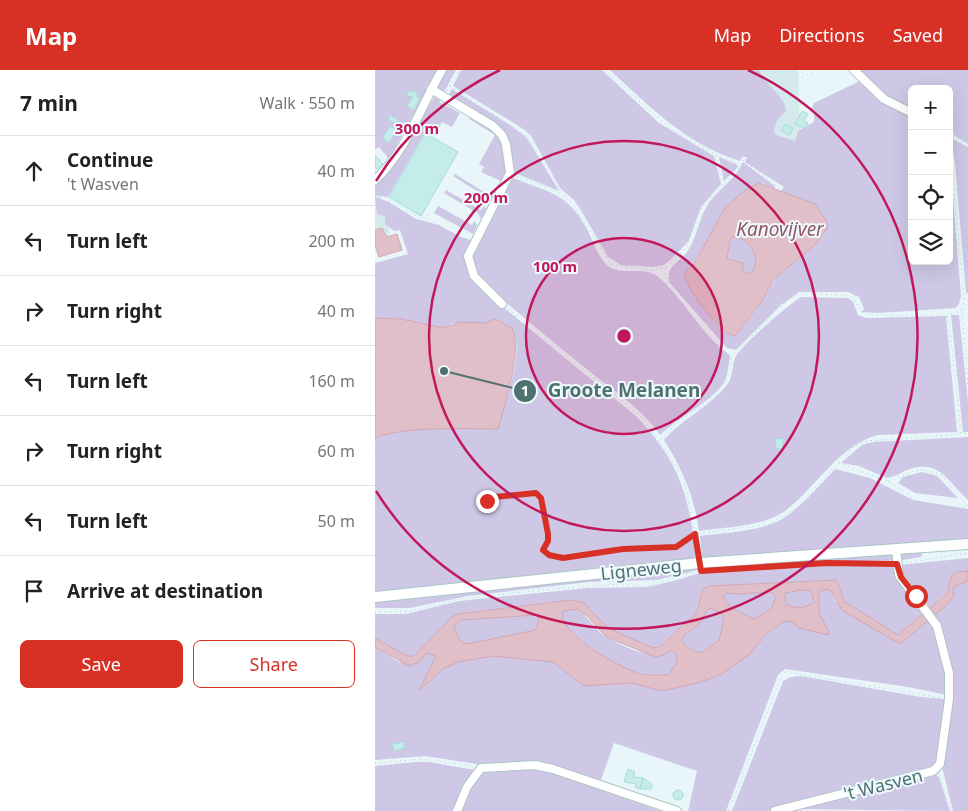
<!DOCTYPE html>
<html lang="en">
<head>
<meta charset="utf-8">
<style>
	body { margin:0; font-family:"Noto Sans",sans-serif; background:#f2f2f2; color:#222 }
	.controls { position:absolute; right:15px; top:15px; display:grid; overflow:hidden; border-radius:8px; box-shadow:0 5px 20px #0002 }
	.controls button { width:45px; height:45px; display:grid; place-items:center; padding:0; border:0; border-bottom:1px solid #e0e0e0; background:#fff; color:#222; font:25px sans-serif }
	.stop { position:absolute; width:15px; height:15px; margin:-11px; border:4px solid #d93025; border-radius:50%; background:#fff }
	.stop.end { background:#d93025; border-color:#fff; box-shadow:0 1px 5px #0008 }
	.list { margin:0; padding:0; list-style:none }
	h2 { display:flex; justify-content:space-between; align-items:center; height:65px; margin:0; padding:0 20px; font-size:21px }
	h2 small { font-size:16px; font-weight:400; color:#767676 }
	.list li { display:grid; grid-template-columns:32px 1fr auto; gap:15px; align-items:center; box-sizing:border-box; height:70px; padding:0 20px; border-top:1px solid #e0e0e0 }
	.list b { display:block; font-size:19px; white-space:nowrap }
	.list p { margin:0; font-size:16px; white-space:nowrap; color:#767676 }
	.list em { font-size:16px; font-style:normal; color:#767676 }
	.actions { display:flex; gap:10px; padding:15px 20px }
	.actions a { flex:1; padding:11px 0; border:1px solid #d93025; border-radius:8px; text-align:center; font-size:18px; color:#d93025 }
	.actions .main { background:#d93025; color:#fff }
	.icon { flex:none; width:28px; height:28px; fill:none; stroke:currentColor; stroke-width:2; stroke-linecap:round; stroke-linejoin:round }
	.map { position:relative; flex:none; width:593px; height:741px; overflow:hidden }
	header { display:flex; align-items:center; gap:30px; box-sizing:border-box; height:70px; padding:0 25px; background:#d93025; color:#fff }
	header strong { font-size:24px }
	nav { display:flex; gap:28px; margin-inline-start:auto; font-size:18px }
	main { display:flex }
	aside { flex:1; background:#fff }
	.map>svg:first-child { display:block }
</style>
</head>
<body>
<header>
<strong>Map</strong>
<nav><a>Map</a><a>Directions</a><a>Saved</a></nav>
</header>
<main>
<aside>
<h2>7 min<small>Walk · 550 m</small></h2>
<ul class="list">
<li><svg class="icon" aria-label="ahead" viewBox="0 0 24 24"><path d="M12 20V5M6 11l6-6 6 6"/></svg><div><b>Continue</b><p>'t Wasven</p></div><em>40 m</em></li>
<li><svg class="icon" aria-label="left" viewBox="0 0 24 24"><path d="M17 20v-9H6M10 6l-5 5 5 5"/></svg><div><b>Turn left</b></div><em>200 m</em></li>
<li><svg class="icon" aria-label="right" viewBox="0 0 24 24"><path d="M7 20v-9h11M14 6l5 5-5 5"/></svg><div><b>Turn right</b></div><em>40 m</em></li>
<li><svg class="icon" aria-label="left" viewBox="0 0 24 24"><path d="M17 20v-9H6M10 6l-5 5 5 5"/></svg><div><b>Turn left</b></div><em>160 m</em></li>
<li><svg class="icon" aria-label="right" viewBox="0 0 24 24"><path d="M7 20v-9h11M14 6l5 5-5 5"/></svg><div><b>Turn right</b></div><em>60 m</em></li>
<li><svg class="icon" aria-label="left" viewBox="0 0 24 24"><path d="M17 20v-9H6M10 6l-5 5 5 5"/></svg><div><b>Turn left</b></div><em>50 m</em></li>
<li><svg class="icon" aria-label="arrive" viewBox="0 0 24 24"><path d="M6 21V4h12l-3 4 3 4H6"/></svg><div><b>Arrive at destination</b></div></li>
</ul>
<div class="actions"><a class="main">Save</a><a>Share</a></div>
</aside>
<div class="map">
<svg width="593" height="741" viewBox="0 0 593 741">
	<rect width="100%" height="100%" fill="#e8f6fa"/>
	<path fill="#d5eaed" d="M334,0h89l3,81 -51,-29z
		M0,95l17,81 -17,4z"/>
	<path fill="#cec8e6" d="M0,0h63l-49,89 -10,-12 -4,3z
		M71,0h10l-14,26 -7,-5z
		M86,0h141l57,53 55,33 7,28 -20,23 -13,35 -18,18 -6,5 -11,2 -32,-2 -13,-8 -26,-45 -8,-12 -14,-12 -29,-52 -6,-6 -72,-44z
		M235,0h149c6,15 27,27 27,41l-9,9 -3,11 2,4 19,6 3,-10 16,-9v-8l-3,-5 3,-6 46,-22 52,35v145h37v-112l12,147 -2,8 -4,4 -77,5 -17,-1 3,-3 -5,-12 -11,-5h-49l-18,13 -45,45 -9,-2 -58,-66c-3,-17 9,-18 18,-30 10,-14 11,-32 20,-46 10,-17 28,-25 36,-44l32,24 -1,3 -12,-6c-52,23 -41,52 -74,85 9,24 19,55 44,68l4,-1 19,-24 23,-37 39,-31 8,-10 -10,-29 -35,-12 4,-5 -39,-25 2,-4 -4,-2 -3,5c-53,-16 -90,-54 -130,-91z
		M481,0h112v74l-19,-12v-43h-37v21l-27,-13z
		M77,19l58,36 17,13 32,53 -44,-18 -4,-24 -9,-17 -55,-34z
		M60,26l5,4 -1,2 21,11 -8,14 -10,-5 -7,11 -10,-5 -1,6 -36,63 -13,-2v-10l12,-13z
		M95,48c20,12 33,15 35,40 1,10 1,16 -2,24l-22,-10 3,-5 -5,-3 16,-29 -26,-16z
		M575,67l18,10v146h-2l-11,-130z
		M344,87l17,7 2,3 -14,14z
		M80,104l34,21 4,-5 2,4 -4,7 -3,1v-4l-35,-22z
		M138,108c38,15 55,15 75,53 5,10 10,26 19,34 13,12 37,0 51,12 27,22 42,58 72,78 -1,8 -2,20 -6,27 -13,21 -46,35 -64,53 -19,-27 -45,-43 -71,-64 -37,-30 -77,-61 -111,-95l-6,-16 1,-6z
		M71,120l35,20 3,-4 3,4 -7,9 -1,-5 -35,-21z
		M0,127l14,5 27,17 23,6 22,12 10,3c-7,20 -6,32 9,48l157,129c44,47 53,81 59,143l-45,2 -276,30v-154c28,-12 90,-9 122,-9 8,-22 22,-67 19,-89 -2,-10 -13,-18 -21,-21l-10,4h-32l-6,4h-8l-38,-8 -26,-1v-55l33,-9 -8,-24 -6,1 -9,-7v-8l-8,-2z
		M63,136l34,19 2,-4 3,4 -4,9 -39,-21z
		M357,167c18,0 31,22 19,37h-4l-4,-4v-7l-16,-4 3,-19z
		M426,227l47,1 5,4 5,13 8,3 80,-2 11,116 -80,3c-40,12 -60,52 -92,76 -23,16 -59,16 -86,20 -5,-35 -16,-61 -35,-91 18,-21 45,-33 63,-55 7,-9 4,-20 9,-29 7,-12 52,-51 65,-59z
		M576,245h8l9,87v30h-5z
		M593,367v63c-18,-16 -27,-39 -55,-32 -9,2 -17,9 -26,10l-28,-12 -18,-3 21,-18 11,-3z
		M460,399l35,9 43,22 55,9v30l-266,20 -2,-23c26,-4 61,-4 84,-18 19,-13 35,-32 51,-49z
		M547,402l15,4 21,22 -43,-5 -17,-10 5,-6z
		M548,481l-2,6 -18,3 -75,2 -124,7 -1,-3z
		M593,488v13l-11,1 -6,5 -3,14 -18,17 -28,-34 -2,-9z
		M448,494l72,1 29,48 -26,22 -54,-34 -6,-18 -4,-3 -124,6 -9,3 -4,24 -39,34 -5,1 -45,-20 -24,-25 -13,-3 -113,14 -22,19 -22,23h-7l-32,-18v-24h31l53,-13 128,-13 60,-1 30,-7 26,-8z
		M324,496l-1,4 -41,10 -68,2 -121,14 -58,12h-35v-8z
		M593,511v230h-15l-11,-44 8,-62 -15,-90c10,-9 18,-14 19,-28z
		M448,518l6,1 6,12 56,38 38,-20 5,6 12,49 1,21 -39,-8 -123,-18 -7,6 -52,136h-38l9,-40 -83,-28 -14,40 -40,-14 -77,-4 -58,-9 -50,4v-113l24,15 28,-9 9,3 -16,34 23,-21 15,-7 35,-6 60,6 31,24 48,-3 29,8 89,-37 15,-19 18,-13 8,-1 38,11 -10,-19v-22z
		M426,520l10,1 3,11c-9,7 -18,7 -28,2l-1,-11z
		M397,522l4,5 -5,12 -17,10c-10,-5 -28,-11 -31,-23l4,-3 12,1z
		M335,538l11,5 3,7 -5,20c-17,13 -20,19 -37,1l1,-4 20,-17 3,-9z
		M202,539c11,7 20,24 30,29 18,9 47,24 65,12l4,5 1,8 -9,12c-9,0 -22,1 -31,-2 -22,-7 -67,-35 -76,-56l2,-7z
		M161,545l3,3 -3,12 -69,14 -7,-3 -6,-14 7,-7z
		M426,606l120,21 24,2 2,2 -7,58 -5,8 -168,44h-35l51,-130 8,-4z
		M40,692h14l46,8 -21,41h-79v-45z
		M112,699h61l112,42h-201l19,-37z
		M558,703l6,4 11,34 -159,-2z"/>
	<path fill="#e1bfc8" stroke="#d1a7b2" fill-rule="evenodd" d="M384,113l56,21 12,18v6l-10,15 -44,37 -11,21 -26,34 -4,1c-15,-8 -44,-45 -48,-62l13,-15 28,-51 19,-17zM358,167c17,0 30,23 18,36l-4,1 -4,-4v-7l-16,-4 3,-19z
		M7,158l5,9 10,-3 5,16 -23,7 -4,-12v-15z
		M0,248l26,1 38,8h8l12,-5 26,1 10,-4 17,9c11,19 -8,80 -14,101 -33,0 -95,-3 -123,9z
		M593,501v10l-14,6 -1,9 -4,7 -49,41 -57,-33 -14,-22 -10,2v22l10,19 -1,3 -29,-7 -8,-7 -8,1 -18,13 -15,19 -30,21 -22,8 -37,8 -29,-8 -48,3 -31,-24 -60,-6 -35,6 -15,7 -24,22 17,-35 -9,-3 -8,9 -10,4 -34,-19v-9l32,18h7l38,-39 6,-3 113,-14 13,3 24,25 45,20 6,-1 38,-34 5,-24 8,-3 125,-6 3,3 6,18 54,34 45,-38 5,-6 3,-14 6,-5zM426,520l10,1 3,11c-9,7 -18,7 -28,2l-1,-11zM397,522l4,5 -5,12 -17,10c-10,-5 -27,-11 -31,-23l4,-3 12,1zM335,538l11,5 3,7 -5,20c-17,13 -20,19 -37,1l1,-4 20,-17 3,-9zM202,539l10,7 19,21 50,20 8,-2 8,-5 4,5 1,8 -9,12c-10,0 -23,1 -31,-2 -19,-7 -81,-40 -74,-62zM161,545l3,3 -3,12 -69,14 -7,-3 -6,-14 7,-7z"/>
	<path fill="#c3eceb" stroke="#a6dcda" d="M32,21l10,1v5l3,1 -6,12 -7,-4 6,-9 -6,-1z
		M427,41l6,3 -4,7 4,2 -3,6 -10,-5z
		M15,45l8,5 -2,4 -8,-5z
		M410,54l8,4 -3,7 -9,-5z
		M15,56l7,4 -8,13 -7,-5z
		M50,63l33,19 -37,64 -32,-19z
		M0,85l8,9 -6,5 -2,-2z
		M408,368v10l-7,1 -1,-10z
		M28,672l2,6 -11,3 -2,-7z
		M253,699l7,3 -2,5 10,1 -3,11 -5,-2 1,-3 -12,-2z
		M268,708l9,6 -1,5h-11z
		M298 725a5 5 0 1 1 10 0a5 5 0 1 1-10 0Z"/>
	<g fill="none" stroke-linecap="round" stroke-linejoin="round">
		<g stroke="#abc4c4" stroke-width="10">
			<path id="street" d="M479,0l30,29 28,14
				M56,19l62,37 9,9 4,9 4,29 -42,83 6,20 28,28
				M0,110c31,-28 46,-74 67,-110
				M82,741l10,-24 14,-19 54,-3 18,4 124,42
				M400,741l158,-40 7,-7 9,-65v-26l-12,-47 -38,-51 -3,-26"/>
		</g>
		<g stroke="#a7c5c5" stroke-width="12">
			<path id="secondary" d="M0,527l325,-34 268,-19"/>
		</g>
		<path stroke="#a7d0cf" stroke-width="1" stroke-dasharray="1 4" stroke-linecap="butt" d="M231,0l63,58 47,27 24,9
			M558,0l4,19
			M75,16l78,51 34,57
			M72,21l13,-21
			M574,61l19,-8
			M574,64l19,11
			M574,74l15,153 -2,13 6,76
			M341,85l7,30
			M368,90l38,29 22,7 21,12 20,31 8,21 3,39
			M473,100l32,-64
			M142,106l45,18 10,9 39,61 40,6 14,-2 21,-20 16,-41 37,-39 21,-34 19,-44 38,-20
			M0,125l9,2 38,22 9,-7
			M290,198l2,16
			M276,200c29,27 50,62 80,87 0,34 -30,49 -54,66 -6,5 -11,12 -16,17
			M415,227l5,-16 49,-42
			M0,239l29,-2 56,2 34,-3
			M142,245l127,104 40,60 15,76
			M572,246l2,5 11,105 -2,6
			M356,287l59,-59 14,-5 45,3 6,4 6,12 8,3h78l15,-5
			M0,380l18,-7 99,-1 18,6 8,-8c-3,-12 -4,-26 -2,-38 4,-30 24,-70 -8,-93
			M464,393l49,18 33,23 20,4 27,-1
			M514,411l30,-12 23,6 25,31
			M446,493l69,1
			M531,493l62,-10
			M104,495l3,-30
			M0,517l92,-11 13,-4 6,-68 8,-7 26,-1 14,-3 4,2 10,39v7l-5,9 6,5 14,3 61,-9 52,-2 19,-13 74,-10 27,-16 57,-61 15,-6 85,-6 5,-3 10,2
			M544,520l13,-31
			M550,526h4l-1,5
			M554,526l7,-8 10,-21 22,-5
			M0,542l37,-1 48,-12 90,-10 68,-5 29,2 48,-14
			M0,557l31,18 7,-3 39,-34 18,-4 107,-11 13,3 25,26 38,14 14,-7 23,-21 5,-25 7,-4 132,-7 10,2 14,23 35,23h8l16,-11
			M0,693l48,-4 49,7
			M564,704l13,37
			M354,741l52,-134 5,-5 156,26"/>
		<use href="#street" stroke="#fff" stroke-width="8"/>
		<use href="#secondary" stroke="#fff" stroke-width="10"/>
	</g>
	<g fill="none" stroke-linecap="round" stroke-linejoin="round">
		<path stroke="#d93025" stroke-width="6" d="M112,431l7,-4 42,-4 5,5 7,36v7l-5,9 6,5 14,3 60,-9 53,-2 19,-13 6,37 126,-8 70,1 4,13 15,19"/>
	</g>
	<circle cx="249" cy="266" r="98" fill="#c2185b" fill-opacity=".12"/>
	<g fill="none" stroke="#c2185b" stroke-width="2.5">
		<circle cx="249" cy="266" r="98"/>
		<circle cx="249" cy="266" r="195"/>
		<path d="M1 111A293 293 0 0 1 125 0M373 0A293 293 0 1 1 1 421"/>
	</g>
	<g text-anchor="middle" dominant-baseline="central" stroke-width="4" stroke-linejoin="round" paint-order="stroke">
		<g font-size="18" fill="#4f716f" stroke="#eefafd">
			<text transform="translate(266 499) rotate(-6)">Ligneweg</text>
			<text transform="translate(508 714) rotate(-14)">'t Wasven</text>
		</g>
		<g font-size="19" font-style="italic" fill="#955666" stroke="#eefafd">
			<text x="405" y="159">Kanovijver</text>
		</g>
	</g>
	<circle cx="249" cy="266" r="8" fill="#c2185b" stroke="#eefafd" stroke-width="2.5"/>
	<g font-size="15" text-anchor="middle" font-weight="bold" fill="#c2185b" stroke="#eefafd" stroke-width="4" stroke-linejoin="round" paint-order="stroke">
		<text x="42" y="64">300 m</text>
		<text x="111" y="133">200 m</text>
		<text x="180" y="202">100 m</text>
	</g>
	<path fill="none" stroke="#4f716f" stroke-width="2" d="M69 301L150 321"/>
	<g fill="#4f716f" stroke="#eefafd" stroke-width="2">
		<circle cx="69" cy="301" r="5"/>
		<circle cx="150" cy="321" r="12"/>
	</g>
	<g font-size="15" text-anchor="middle" font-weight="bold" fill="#fff">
		<text x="150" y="326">1</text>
	</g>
	<g font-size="19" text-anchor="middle" font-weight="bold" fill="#4f716f" stroke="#eefafd" stroke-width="4" stroke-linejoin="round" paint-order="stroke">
		<text x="249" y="327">Groote Melanen</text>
	</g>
</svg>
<div class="controls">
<button>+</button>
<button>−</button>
<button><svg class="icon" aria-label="locate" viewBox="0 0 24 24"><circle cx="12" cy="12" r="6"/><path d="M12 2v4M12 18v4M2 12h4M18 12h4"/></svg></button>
<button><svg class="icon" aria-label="layers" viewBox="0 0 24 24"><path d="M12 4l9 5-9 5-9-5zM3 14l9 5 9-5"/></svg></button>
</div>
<div class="stop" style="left:541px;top:526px"></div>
<div class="stop end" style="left:112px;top:431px"></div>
</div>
</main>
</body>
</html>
